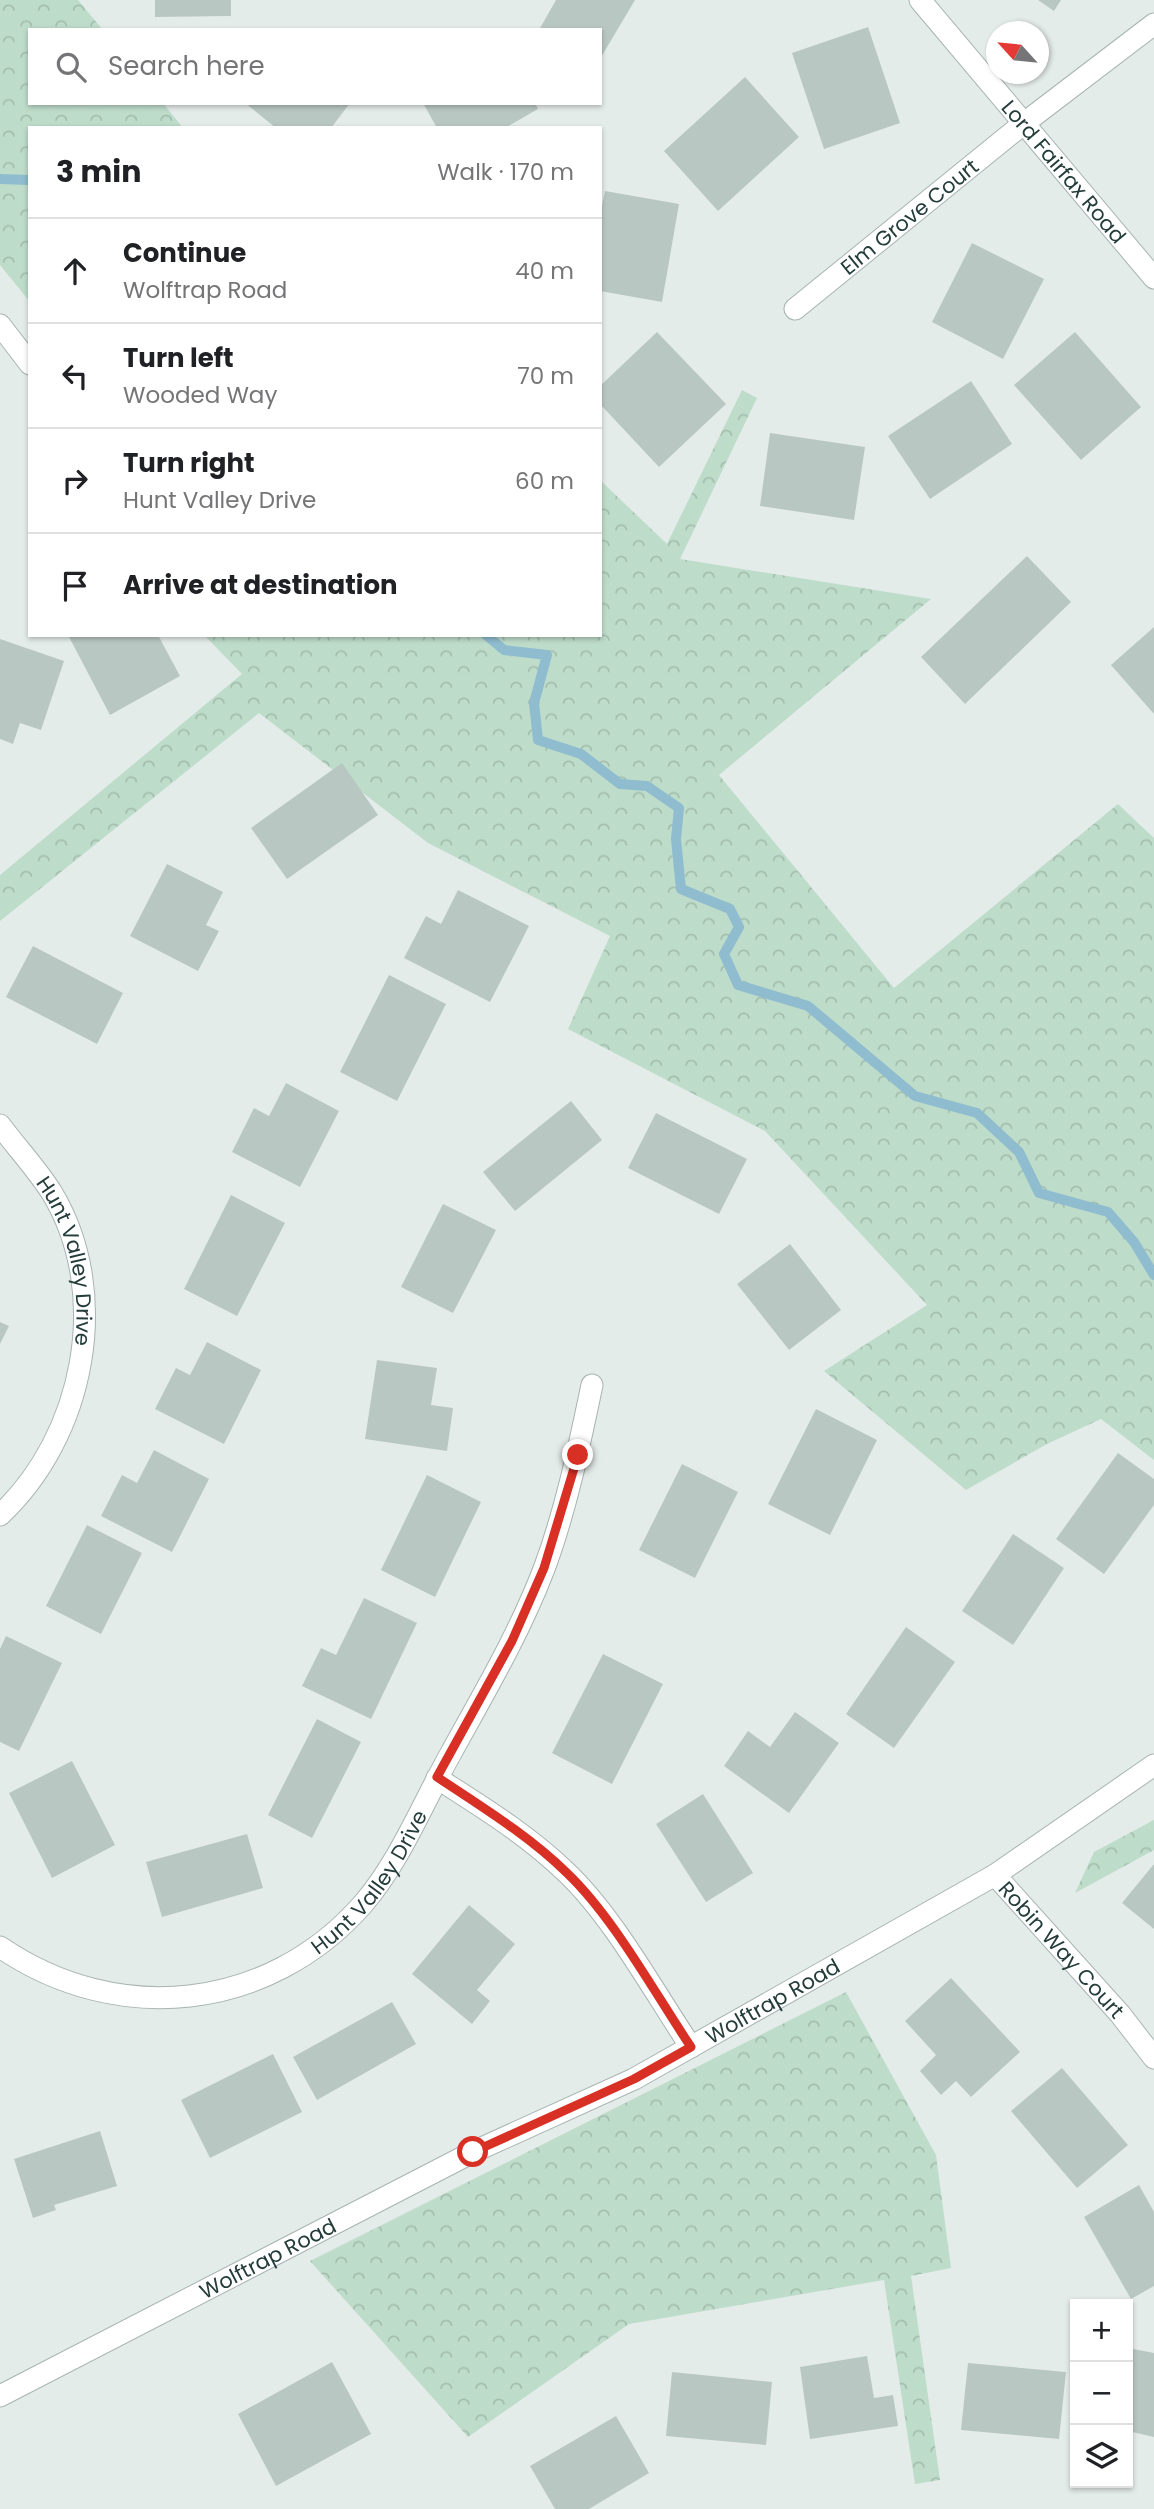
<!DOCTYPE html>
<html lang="en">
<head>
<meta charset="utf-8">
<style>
	body { margin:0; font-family:Poppins,sans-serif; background:#f2f2f2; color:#202124 }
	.controls { position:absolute; right:21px; bottom:21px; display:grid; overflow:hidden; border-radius:0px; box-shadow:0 2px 5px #0004 }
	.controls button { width:63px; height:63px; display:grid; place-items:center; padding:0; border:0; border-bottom:2px solid #e0e0e0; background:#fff; color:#202124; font:35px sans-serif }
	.compass { position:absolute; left:986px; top:21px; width:63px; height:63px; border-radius:50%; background:#fff; box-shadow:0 2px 5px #0004; rotate:297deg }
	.stop { position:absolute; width:21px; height:21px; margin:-16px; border:5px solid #d93025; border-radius:50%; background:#fff }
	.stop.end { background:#d93025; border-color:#fff; box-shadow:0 2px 7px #0008 }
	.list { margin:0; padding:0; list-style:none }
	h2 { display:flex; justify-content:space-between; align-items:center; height:91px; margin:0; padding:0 28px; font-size:30px }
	h2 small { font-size:23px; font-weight:400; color:#757577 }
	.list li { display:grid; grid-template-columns:46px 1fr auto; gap:21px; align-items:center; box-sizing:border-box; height:105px; padding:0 28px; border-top:2px solid #e0e0e0 }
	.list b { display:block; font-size:26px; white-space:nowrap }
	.list p { margin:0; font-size:23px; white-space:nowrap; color:#757577 }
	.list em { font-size:23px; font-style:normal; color:#757577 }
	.icon { flex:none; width:38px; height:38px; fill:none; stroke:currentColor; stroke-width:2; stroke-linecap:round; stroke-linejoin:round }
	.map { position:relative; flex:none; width:1154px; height:2509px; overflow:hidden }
	.search { position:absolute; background:#fff; box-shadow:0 2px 5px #0004; left:28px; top:28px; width:574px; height:77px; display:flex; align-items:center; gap:18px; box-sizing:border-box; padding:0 24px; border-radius:0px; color:#757577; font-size:26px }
	.panel { position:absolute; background:#fff; box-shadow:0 2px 5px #0004; left:28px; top:126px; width:574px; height:511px; border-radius:0px }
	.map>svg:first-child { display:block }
</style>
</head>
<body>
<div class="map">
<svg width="1154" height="2509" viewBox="0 0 1154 2509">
	<defs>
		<pattern id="forest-crowns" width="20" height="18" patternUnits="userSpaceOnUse" patternTransform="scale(1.75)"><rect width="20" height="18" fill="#bedcca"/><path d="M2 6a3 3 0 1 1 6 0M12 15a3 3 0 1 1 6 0" fill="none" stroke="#a3beae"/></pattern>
	</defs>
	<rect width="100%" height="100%" fill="#e4ecea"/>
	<path fill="url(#forest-crowns)" d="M0,0h78l25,30h-73v73h133l20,25h-153v174l-30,-37z
		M742,390l15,8 -77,161 251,40 -212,176 175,213 224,-184 36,34v622l-53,-41 -54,25 -81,46 -142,-119 103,-66 -162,-174 -197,-102 42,-93 -182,-93 -169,-130 -259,208v-46l242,-201 -38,-39h396v-155l67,64z
		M1154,1820v30l-79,43 19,-41z
		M846,1992l90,163 15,113 -40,8 29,204 -25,4 -31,-204 -255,44 -161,113 -158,-176z"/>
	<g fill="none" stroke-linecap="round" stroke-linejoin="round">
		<path stroke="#8fbcce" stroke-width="10" d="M0,179l30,1
			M486,635l18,15 43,5 -13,48 4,37 43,14 39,30 27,2 32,22 -3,31 5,50 49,20 9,18 -15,27 14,31 70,21 107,90 62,17 42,39 20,41 69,19 26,30 20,33"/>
	</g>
	<path fill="#b9c7c3" d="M155,0h76v16l-76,1z
		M556,0h79l-35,59v-29h-61z
		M1038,0h23l-7,11z
		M868,27l32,96 -76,26 -32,-96z
		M745,77l54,60 -81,74 -54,-60z
		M245,103h105l-19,25h-55z
		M423,103h112l3,6 -33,19h-68z
		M605,191l74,13 -17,98 -62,-11v-76z
		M972,243l72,36 -41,80 -71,-37z
		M657,332l69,72 -67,63 -59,-63v-18z
		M1075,332l66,75 -60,53 -67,-75z
		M971,381l41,63 -82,55 -42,-63z
		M770,433l95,14 -11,73 -94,-14z
		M1027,556l44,46 -106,102 -44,-47z
		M1154,627v87l-43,-49z
		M68,635h90l22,41 -70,39z
		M0,639l64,22 -23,69 -21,-7 -7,21 -13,-5z
		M342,763l36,52 -91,64 -36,-51z
		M167,864l56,28 -17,33 13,6 -21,40 -68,-35z
		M458,890l71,36 -39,76 -86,-44 22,-42 15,8z
		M33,946l90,47 -26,51 -91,-47z
		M389,975l57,29 -49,97 -57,-29z
		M286,1083l53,28 -39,76 -68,-35 22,-44 15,8z
		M571,1101l31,39 -87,71 -32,-39z
		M656,1113l91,46 -28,55 -91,-46z
		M231,1195l54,28 -48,93 -53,-27z
		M443,1204l53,26 -43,83 -52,-26z
		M790,1244l51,66 -52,40 -52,-66z
		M0,1322l9,4 -9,18z
		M207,1342l54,28 -37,74 -69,-35 21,-41 14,7z
		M377,1360l60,8 -6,37 22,3 -6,43 -82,-12z
		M816,1409l61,31 -47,95 -62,-31z
		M154,1450l55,29 -37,73 -71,-36 21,-41 15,8z
		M1118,1453l36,26v26l-50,69 -48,-35z
		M682,1464l56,28 -43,86 -56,-28z
		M427,1475l54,27 -46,95 -54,-27z
		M87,1525l55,28 -41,81 -55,-28z
		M1013,1534l51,34 -51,77 -51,-34z
		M364,1598l53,25 -46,96 -69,-33 19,-38 15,7z
		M906,1627l49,35 -61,86 -48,-34z
		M6,1636l56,27 -43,88 -19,-9v-93z
		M603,1654l60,30 -51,100 -60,-31z
		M795,1712l44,31 -50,70 -65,-47 24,-35 22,16z
		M317,1719l44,23 -49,96 -44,-23z
		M72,1761l43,84 -63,33 -43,-85z
		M703,1794l50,79 -47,29 -50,-78z
		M247,1834l16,54 -101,29 -16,-55z
		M1154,1864v65l-32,-26z
		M469,1905l46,39 -38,46 13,11 -18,23 -60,-50z
		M951,1978l69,74 -49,45 -15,-16 -15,14 -21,-24 16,-16 -31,-34z
		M392,2002l24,42 -99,56 -24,-43z
		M273,2054l29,58 -92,46 -29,-58z
		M1062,2068l66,77 -51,43 -66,-77z
		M100,2131l17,55 -63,19 2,5 -23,8 -19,-59z
		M1139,2185l15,27v74l-23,13 -47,-82z
		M1128,2348l26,5v84l-26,-6z
		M867,2356l7,42 19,-3 5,31 -88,13 -10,-72z
		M332,2362l39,72 -95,52 -38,-72z
		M968,2363l98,9 -7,67 -98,-9z
		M672,2372l100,10 -6,63 -100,-9z
		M616,2416l33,57 -60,36h-34l-25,-43z"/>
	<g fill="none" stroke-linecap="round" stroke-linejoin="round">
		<g stroke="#a7b4b2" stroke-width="23">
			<g id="street">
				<path id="s1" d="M920,0l234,278"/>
				<path id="s2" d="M795,309l228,-185 131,-100"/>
				<path d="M0,325l30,39"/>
				<path id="s3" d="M0,1125c17,23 37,44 52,68 61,101 32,244 -52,322"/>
				<path d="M437,1778c45,29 91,57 130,95 47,45 87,119 124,174"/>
				<path id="s4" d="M995,1875l125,139 34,44"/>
				<path id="s5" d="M0,1947c117,80 268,65 363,-43 37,-43 60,-101 88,-151 33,-60 68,-119 93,-184 22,-59 35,-122 48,-184"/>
				<path id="s6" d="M0,2396l473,-244 161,-73 361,-204 159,-110"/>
			</g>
		</g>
		<use href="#street" stroke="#fff" stroke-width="21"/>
	</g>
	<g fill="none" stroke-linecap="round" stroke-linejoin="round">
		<path stroke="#d93025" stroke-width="9" d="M473,2152l161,-73 57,-32c-37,-55 -77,-129 -124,-174 -39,-38 -85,-66 -130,-96l75,-136 32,-73 34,-113"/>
	</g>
	<g text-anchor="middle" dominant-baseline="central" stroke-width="5" stroke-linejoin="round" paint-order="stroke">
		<g font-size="21" fill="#243d3a" stroke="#f4f9f7">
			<text stroke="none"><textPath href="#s1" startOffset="224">Lord Fairfax Road</textPath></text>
			<text stroke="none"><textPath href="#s2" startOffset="147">Elm Grove Court</textPath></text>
			<text stroke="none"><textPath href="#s3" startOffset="156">Hunt Valley Drive</textPath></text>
			<text stroke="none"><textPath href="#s5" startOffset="422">Hunt Valley Drive</textPath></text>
			<text stroke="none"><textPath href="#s4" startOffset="100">Robin Way Court</textPath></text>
			<text stroke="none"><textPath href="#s6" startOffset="868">Wolftrap Road</textPath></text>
			<text stroke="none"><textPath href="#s6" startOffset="301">Wolftrap Road</textPath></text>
		</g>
	</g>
</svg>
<div class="controls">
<button>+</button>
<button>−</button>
<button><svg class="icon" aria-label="layers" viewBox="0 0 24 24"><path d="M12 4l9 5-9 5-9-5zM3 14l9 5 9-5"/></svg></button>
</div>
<svg class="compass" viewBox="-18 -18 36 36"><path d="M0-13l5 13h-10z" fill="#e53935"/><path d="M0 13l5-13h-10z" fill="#757577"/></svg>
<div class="stop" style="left:473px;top:2152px"></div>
<div class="stop end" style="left:578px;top:1455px"></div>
<div class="search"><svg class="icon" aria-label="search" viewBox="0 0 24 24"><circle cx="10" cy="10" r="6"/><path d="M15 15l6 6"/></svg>Search here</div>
<section class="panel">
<h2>3 min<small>Walk · 170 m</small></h2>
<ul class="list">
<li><svg class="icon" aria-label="ahead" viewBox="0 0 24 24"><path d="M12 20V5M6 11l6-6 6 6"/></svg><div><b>Continue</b><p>Wolftrap Road</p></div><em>40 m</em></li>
<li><svg class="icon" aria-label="left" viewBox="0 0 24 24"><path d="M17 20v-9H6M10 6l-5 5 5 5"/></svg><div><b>Turn left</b><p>Wooded Way</p></div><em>70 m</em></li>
<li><svg class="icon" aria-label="right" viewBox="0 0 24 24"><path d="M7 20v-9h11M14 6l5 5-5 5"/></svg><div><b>Turn right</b><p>Hunt Valley Drive</p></div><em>60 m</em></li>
<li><svg class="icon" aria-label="arrive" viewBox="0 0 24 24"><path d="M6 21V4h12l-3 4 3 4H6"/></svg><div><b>Arrive at destination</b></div></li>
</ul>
</section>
</div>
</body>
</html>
